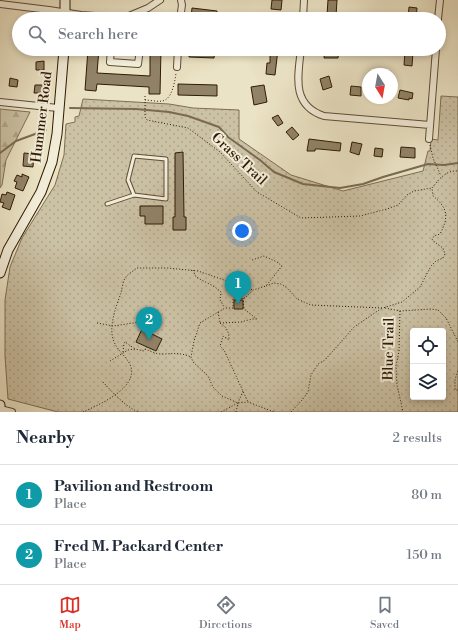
<!DOCTYPE html>
<html lang="en">
<head>
<meta charset="utf-8">
<style>
	body { margin:0; font-family:"Libre Bodoni",serif; background:#f6f6f7; color:#1f2937 }
	.controls { position:absolute; right:12px; bottom:12px; display:grid; overflow:hidden; border-radius:4px; box-shadow:0 2px 6px #0003 }
	.controls button { width:36px; height:36px; display:grid; place-items:center; padding:0; border:0; border-bottom:1px solid #e0e1e3; background:#fff; color:#1f2937; font:20px sans-serif }
	.compass { position:absolute; left:362px; top:68px; width:36px; height:36px; border-radius:50%; background:#fff; box-shadow:0 2px 6px #0003; rotate:169deg }
	.you { position:absolute; left:242px; top:231px; width:14px; height:14px; margin:-10px; border:3px solid #fff; border-radius:50%; background:#1a73e8; box-shadow:0 0 0 6px #1a73e833 }
	.badge { display:grid; place-items:center; width:26px; height:26px; border-radius:50%; background:#d93025; color:#fff; font-size:13px; font-weight:700 }
	.pin { position:absolute; translate:-50% -33px; filter:drop-shadow(0 1px 2px #0008) }
	.pin::after { content:''; position:absolute; top:21px; width:14px; height:12px; background:inherit; clip-path:polygon(0 0,100% 0,50% 100%) }
	.list { margin:0; padding:0; list-style:none }
	h2 { display:flex; justify-content:space-between; align-items:center; height:52px; margin:0; padding:0 16px; font-size:17px }
	h2 small { font-size:13px; font-weight:400; color:#747a83 }
	.list li { display:grid; grid-template-columns:26px 1fr auto; gap:12px; align-items:center; box-sizing:border-box; height:60px; padding:0 16px; border-top:1px solid #e0e1e3 }
	.list b { display:block; font-size:15px; white-space:nowrap }
	.list p { margin:0; font-size:13px; white-space:nowrap; color:#747a83 }
	.list em { font-size:13px; font-style:normal; color:#747a83 }
	.icon { flex:none; width:22px; height:22px; fill:none; stroke:currentColor; stroke-width:2; stroke-linecap:round; stroke-linejoin:round }
	.map { position:relative; flex:none; width:458px; height:412px; overflow:hidden }
	.search { position:absolute; background:#fff; box-shadow:0 2px 6px #0003; left:12px; right:12px; top:12px; height:44px; display:flex; align-items:center; gap:10px; box-sizing:border-box; padding:0 14px; border-radius:22px; color:#747a83; font-size:15px }
	.sheet { height:172px; background:#fff }
	nav { display:flex; justify-content:space-around; align-items:center; box-sizing:border-box; height:56px; border-top:1px solid #e0e1e3; background:#fff; font-size:11px; color:#747a83 }
	nav a { display:grid; justify-items:center; gap:2px }
	nav .on { color:#d93025 }
	.map>svg:first-child { display:block }
</style>
</head>
<body>
<div class="map">
<svg width="458" height="412" viewBox="0 0 458 412">
	<defs>
		<pattern id="forest-firs" width="22" height="20" patternUnits="userSpaceOnUse"><rect width="22" height="20" fill="#cbc1a4"/><path d="M5 1l3.5 6h-7zM16 11l3.5 6h-7z" fill="#afa58c"/></pattern>
		<pattern id="park-dots" width="8" height="8" patternUnits="userSpaceOnUse"><rect width="8" height="8" fill="#cbc1a4"/><path d="M2 2h.1M6 6h.1" fill="none" stroke="#afa58c" stroke-width="1.8" stroke-linecap="round"/></pattern>
	</defs>
	<rect width="100%" height="100%" fill="#ebe3c5"/>
	<filter id="stains"><feTurbulence type="fractalNoise" baseFrequency=".005" numOctaves="4"/><feColorMatrix values="0 0 0 0 .2 0 0 0 0 .09 0 0 0 0 .02 0 0 0 .5 -.17"/></filter>
	<radialGradient id="worn" r=".72"><stop offset=".6" stop-color="#630" stop-opacity="0"/><stop offset="1" stop-color="#630" stop-opacity=".3"/></radialGradient>
	<path fill="url(#forest-firs)" stroke="#7e6e54" d="M0,109l30,3 -24,48 -4,25 -2,3z"/>
	<path fill="url(#park-dots)" stroke="#7e6e54" fill-rule="evenodd" d="M441,96l17,1v315h-400l-50,-13 -3,-43v-56l5,-33 12,-29 33,-53 9,-30 2,-31 9,-2v-5l4,-1 4,-17 86,5 24,4 46,2v29l52,36 52,16 80,-20 5,-20h2l1,-12 7,1zM413,331h30v66h-30z"/>
	<g fill="none" stroke-linecap="round" stroke-linejoin="round">
		<path stroke="#7a6a50" stroke-width="2" d="M70,108l66,1 33,3 19,4 31,11 9,10 32,23 14,12 29,12 37,4 23,-4 20,-7 45,-13 16,1 14,-2
			M0,153l16,-12 30,-11"/>
	</g>
	<path fill="#918368" stroke="#301a03" d="M272,0h10l-1,10 -10,-1z
		M328,0h9l-1,16 -9,-1z
		M409,7l8,1 -1,11h-8z
		M192,8l25,3 -1,8 -25,-1z
		M88,49h11l-2,24 53,3v-27h11l-1,45h-11v-7l-52,-3 -1,7 -11,-1z
		M189,49h26l-1,9 -25,-1z
		M270,49h8l-3,26 -9,-1 1,-11h3z
		M325,49h14l-1,9h-14z
		M405,51l8,1 -1,14 -8,-1z
		M44,61v9h-8v-8z
		M329,76l3,11 -9,3 -3,-11z
		M10,78l8,2 -1,7 -8,-1z
		M178,84l39,1v11l-39,-1z
		M35,85h9v8h-10z
		M264,85l3,17 -13,3 -3,-18z
		M351,86l10,1v9l-11,-1z
		M400,90l13,3 -1,6 -3,-1v2l-11,-2z
		M278,115l5,8 -5,3 -6,-8z
		M292,127l7,8 -6,5 -7,-8z
		M309,139l32,4 -1,8 -21,-2h-4v2h-8z
		M352,142l10,2 -3,11 -9,-3z
		M401,147l14,1v10l-15,-1z
		M375,148l8,1 -1,8 -8,-1z
		M183,152l1,65h2v13h-13v-13h2v-64z
		M24,153l10,1 -1,13 -10,-1z
		M22,174l7,3 -6,14 -8,-3 2,-6 -3,-1 3,-6 5,2z
		M7,192l8,3 -5,15 -8,-3 2,-4 -4,-1 2,-8 4,1z
		M140,206h23v18h-18v-8h-5z
		M234,300h9v9h-9z
		M142,329l20,10 -6,12 -20,-9z"/>
	<g fill="none" stroke-linecap="round" stroke-linejoin="round">
		<g stroke="#5f4c34" stroke-width="5">
			<path id="service" d="M107,204l27,-9 -6,-15 6,-24 32,3v40l-32,-4"/>
		</g>
		<g stroke="#5f4c34" stroke-width="8">
			<path id="minor" d="M0,4l49,6 32,5 43,3 24,-10 12,-8
				M180,19l2,-14 -1,-5
				M303,19l1,-19
				M438,19l2,-19
				M111,49l-1,13 28,2 2,-15
				M301,49c-3,27 -10,56 23,67l106,9
				M177,67l1,-18
				M0,102l58,6
				M429,139l7,-90
				M0,409l12,3"/>
		</g>
		<g stroke="#301a03" stroke-width="11">
			<path id="secondary" d="M65,19v-19
				M0,273l8,-23 33,-58 11,-30 5,-28 7,-85
				M0,405v7"/>
		</g>
		<path stroke="#301a03" stroke-width="1" stroke-dasharray="1 2" stroke-linecap="butt" d="M145,96v21l2,3 41,8 32,24 37,40 44,26 59,-2 27,-7 11,-4 9,-10 7,-4 18,-3
			M145,100c5,0 12,2 17,1 10,-1 13,-20 14,-28
			M430,145l3,13 8,18
			M252,260l12,-4 13,6 5,4 -16,20 -13,4 -8,8 -12,1v9h-8l-25,15 -6,18 -3,16 2,5 15,14 5,11 9,9 16,7 10,-1 26,10
			M193,270l3,7 19,10 6,5 -1,8 4,7
			M230,283l9,14
			M266,286l8,-3 7,1 6,4 10,11 14,6 72,3 19,-6 18,-15 11,-21 5,-5 7,-3 2,-4 -2,-6 -11,-8 2,-4 6,-2c9,-17 8,-26 -7,-38l-1,-8c7,-9 14,-18 26,-17
			M243,298l1,11 13,10
			M385,308l15,3 31,-2 7,1 8,8 12,24
			M400,311l-1,40 -3,15 1,19 6,27
			M218,312l2,10
			M97,323l16,3 34,-5h6
			M220,323c7,4 9,9 9,17l-6,-4 -3,10 4,4 24,52
			M220,323l21,-1 11,-3h5
			M145,349c5,2 11,5 16,5 11,0 19,-2 30,3
			M123,352l1,-9 1,-1 10,7
			M110,361l18,-11 7,-1 9,2 3,-4
			M458,371l-3,8v11h3
			M103,382c10,11 21,23 35,30
			M83,412c15,-7 54,-23 48,-45 -3,-9 -12,-15 -16,-23 -8,-15 1,-37 6,-51 1,-5 2,-11 4,-15 3,-4 8,-7 12,-10h31l30,3 55,19
			M221,412l17,-9
			M236,412l2,-9 5,-12
			M291,412l12,-13 5,-7 3,-17 7,-11 7,-4 29,-33 28,-19"/>
		<use href="#service" stroke="#f2edd9" stroke-width="3"/>
		<use href="#minor" stroke="#f2edd9" stroke-width="6"/>
		<use href="#secondary" stroke="#f2edd9" stroke-width="9"/>
	</g>
	<g text-anchor="middle" dominant-baseline="central" stroke-width="4" stroke-linejoin="round" paint-order="stroke">
		<g font-size="14" fill="#301a03" stroke="#f2edd9">
			<text transform="translate(42 117) rotate(-83)">Hummer Road</text>
			<text transform="translate(239 159) rotate(43)">Grass Trail</text>
			<text transform="translate(389 349) rotate(-89)">Blue Trail</text>
		</g>
	</g>
	<rect width="100%" height="100%" filter="url(#stains)"/>
	<rect width="100%" height="100%" fill="url(#worn)"/>
</svg>
<div class="controls">
<button><svg class="icon" aria-label="locate" viewBox="0 0 24 24"><circle cx="12" cy="12" r="6"/><path d="M12 2v4M12 18v4M2 12h4M18 12h4"/></svg></button>
<button><svg class="icon" aria-label="layers" viewBox="0 0 24 24"><path d="M12 4l9 5-9 5-9-5zM3 14l9 5 9-5"/></svg></button>
</div>
<svg class="compass" viewBox="-18 -18 36 36"><path d="M0-13l5 13h-10z" fill="#e53935"/><path d="M0 13l5-13h-10z" fill="#747a83"/></svg>
<div class="you"></div>
<div class="pin badge" style="left:238px;top:304px;background:#0f9aa8">1</div>
<div class="pin badge" style="left:149px;top:340px;background:#0f9aa8">2</div>
<div class="search"><svg class="icon" aria-label="search" viewBox="0 0 24 24"><circle cx="10" cy="10" r="6"/><path d="M15 15l6 6"/></svg>Search here</div>
</div>
<section class="sheet">
<h2>Nearby<small>2 results</small></h2>
<ul class="list">
<li><span class="badge" style="background:#0f9aa8">1</span><div><b>Pavilion and Restroom</b><p>Place</p></div><em>80 m</em></li>
<li><span class="badge" style="background:#0f9aa8">2</span><div><b>Fred M. Packard Center</b><p>Place</p></div><em>150 m</em></li>
</ul>
</section>
<nav>
<a class="on"><svg class="icon" aria-label="map" viewBox="0 0 24 24"><path d="M3 6l6-2 6 2 6-2v14l-6 2-6-2-6 2zM9 4v14M15 6v14"/></svg>Map</a>
<a><svg class="icon" aria-label="directions" viewBox="0 0 24 24"><path d="M12 3l9 9-9 9-9-9zM9 14v-3h6M13 9l2 2-2 2"/></svg>Directions</a>
<a><svg class="icon" aria-label="saved" viewBox="0 0 24 24"><path d="M7 4h10v16l-5-4-5 4z"/></svg>Saved</a>
</nav>
</body>
</html>
